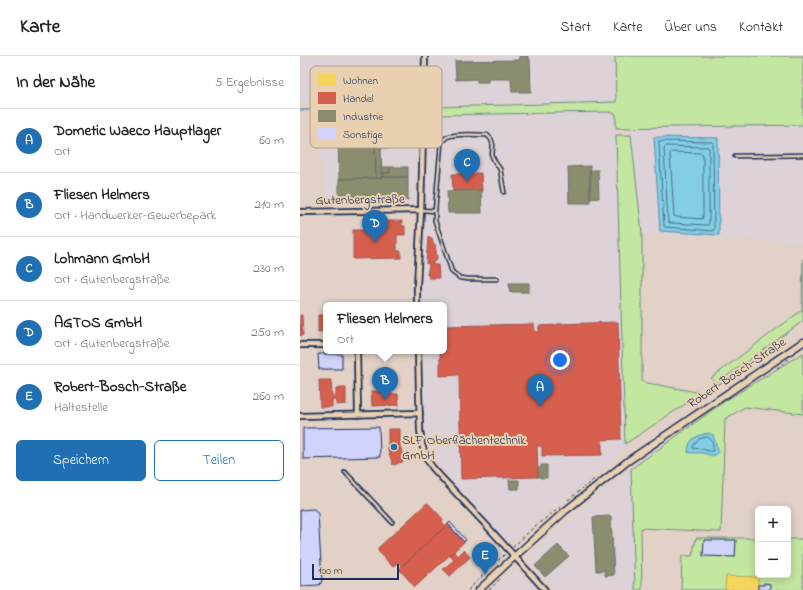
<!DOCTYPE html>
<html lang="de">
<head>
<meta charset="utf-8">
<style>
	body { margin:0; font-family:"Indie Flower",sans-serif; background:#f6f6f6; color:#222 }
	.controls { position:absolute; right:12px; bottom:12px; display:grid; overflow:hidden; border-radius:6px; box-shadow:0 2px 10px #0003 }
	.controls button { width:36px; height:36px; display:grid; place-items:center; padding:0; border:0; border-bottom:1px solid #e0e0e0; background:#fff; color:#222; font:20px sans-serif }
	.scale { position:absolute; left:12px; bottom:10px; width:87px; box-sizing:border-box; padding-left:4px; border:2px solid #1b2f5e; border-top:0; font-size:11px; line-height:14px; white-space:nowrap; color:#1b2f5e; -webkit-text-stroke:3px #e8d0b0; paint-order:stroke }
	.you { position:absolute; left:260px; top:304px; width:14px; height:14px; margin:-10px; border:3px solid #fff; border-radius:50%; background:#1a73e8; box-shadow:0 0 0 6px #1a73e833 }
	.badge { display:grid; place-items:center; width:26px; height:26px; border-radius:50%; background:#1f6fb2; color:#fff; font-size:13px; font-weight:700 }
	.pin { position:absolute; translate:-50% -33px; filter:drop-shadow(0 1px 2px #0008) }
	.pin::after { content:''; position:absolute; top:21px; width:14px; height:12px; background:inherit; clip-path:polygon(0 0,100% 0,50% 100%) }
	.popup { position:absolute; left:23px; top:246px; width:124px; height:52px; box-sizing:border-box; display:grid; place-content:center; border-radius:6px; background:#fff; filter:drop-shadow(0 1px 3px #0005); font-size:13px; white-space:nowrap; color:#767676 }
	.popup b { font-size:15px; color:#222 }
	.popup::after { content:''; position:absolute; left:50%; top:100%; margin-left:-8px; border:8px solid transparent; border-top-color:#fff }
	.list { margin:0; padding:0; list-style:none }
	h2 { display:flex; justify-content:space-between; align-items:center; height:52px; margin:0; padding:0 16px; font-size:17px }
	h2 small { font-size:13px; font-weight:400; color:#767676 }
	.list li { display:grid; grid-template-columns:26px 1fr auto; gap:12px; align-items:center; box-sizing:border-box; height:64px; padding:0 16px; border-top:1px solid #e0e0e0 }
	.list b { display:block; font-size:15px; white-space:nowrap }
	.list p { margin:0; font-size:13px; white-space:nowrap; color:#767676 }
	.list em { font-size:13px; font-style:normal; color:#767676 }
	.actions { display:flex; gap:8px; padding:12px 16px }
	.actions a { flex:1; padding:9px 0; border:1px solid #1f6fb2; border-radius:6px; text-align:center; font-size:14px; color:#1f6fb2 }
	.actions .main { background:#1f6fb2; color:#fff }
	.map { position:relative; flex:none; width:503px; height:534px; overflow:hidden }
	header { display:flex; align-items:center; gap:24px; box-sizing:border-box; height:56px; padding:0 20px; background:#fff; border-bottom:1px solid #e0e0e0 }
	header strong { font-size:19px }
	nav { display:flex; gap:22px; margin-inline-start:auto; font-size:14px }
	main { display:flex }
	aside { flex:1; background:#fff }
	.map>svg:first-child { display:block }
</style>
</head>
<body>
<header>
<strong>Karte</strong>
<nav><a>Start</a><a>Karte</a><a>Über uns</a><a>Kontakt</a></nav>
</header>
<main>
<aside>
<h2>In der Nähe<small>5 Ergebnisse</small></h2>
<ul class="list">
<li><span class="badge">A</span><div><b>Dometic Waeco Hauptlager</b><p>Ort</p></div><em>60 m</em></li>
<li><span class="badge">B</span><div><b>Fliesen Helmers</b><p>Ort · Handwerker-Gewerbepark</p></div><em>210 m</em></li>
<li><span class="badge">C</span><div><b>Lohmann GmbH</b><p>Ort · Gutenbergstraße</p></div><em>230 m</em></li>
<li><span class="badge">D</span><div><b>AGTOS GmbH</b><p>Ort · Gutenbergstraße</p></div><em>250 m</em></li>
<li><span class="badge">E</span><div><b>Robert-Bosch-Straße</b><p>Haltestelle</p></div><em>260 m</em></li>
</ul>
<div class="actions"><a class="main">Speichern</a><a>Teilen</a></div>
</aside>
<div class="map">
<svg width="503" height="534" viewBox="0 0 503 534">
	<rect width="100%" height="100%" fill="#e1d1c7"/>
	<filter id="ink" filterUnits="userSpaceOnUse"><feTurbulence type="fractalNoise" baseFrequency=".025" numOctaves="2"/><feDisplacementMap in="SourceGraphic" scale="8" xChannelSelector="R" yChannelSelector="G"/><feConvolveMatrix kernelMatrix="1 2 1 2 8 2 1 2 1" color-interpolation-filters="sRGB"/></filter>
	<g filter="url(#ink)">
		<path fill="#dcd2d7" d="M0,0h315l1,46 -181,5 -1,-6 -134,2z
			M119,56l-4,87 -4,5 -85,1 -9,-90z
			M309,56l7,2 9,337 -112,90 -7,-1 -69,-76 -5,-7 -5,-14 -2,-13 -2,-79h21v-46h-23l9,-191 6,1z
			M503,69v118l-161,-10 -11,-106z
			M331,413l4,121h-81l-26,-29 -1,-3 60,-54z
			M215,514l4,2 17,18h-42z"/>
		<path fill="#c3e6a0" stroke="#6f8a7f" d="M315,0h188v69l-187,3v-14l-7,-2 -173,3 -1,-8 181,-5z
			M316,79h15l11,98v149l60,11 -77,51z
			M503,203v62l-87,63 -5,-6 91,-68z
			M503,297v61l-58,-7 -20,12 -4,113 -80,-4 1,62h-7l-4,-121 94,-68z
			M396,482h62v37h30v-36h15v51h-122l1,-34h10z"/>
		<path fill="#83cee3" stroke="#598eae" d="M354,81l64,1 1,97 -59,-4z
			M408,377l5,2 5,16 -2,4c-8,1 -7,-1 -14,-2 -5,-1 -9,1 -14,-1 1,-14 8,-16 20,-19z"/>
		<path fill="#f6d55c" stroke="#b4a35d" d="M426,520l32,1v13h-33z"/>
		<path fill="#d6604d" stroke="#9e5152" d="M181,117l1,18h-29l-1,-17z
			M77,165h25v5h3v9h-8v16h4v7l-48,1v-29h25z
			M128,181l4,1 2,7 1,-1 2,14 -1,3 -3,1v3h5l1,13h-10v-3h-2l2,-10 -1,-2 -2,1z
			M0,259h2l1,20 -3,1z
			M18,259h8v16l-8,1z
			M318,266l3,117 -19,1v15l-60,1v-10h-5l1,31 -77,2 -2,-104 -19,1v-25h4v-25l90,-2 1,8h4v-6l18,-1v-1z
			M19,324h12l1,16h4v-8h10v16l-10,1v-5h-4v7h-12z
			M71,335h17v3h10l1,11 -27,1z
			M88,373h12v17l5,15 -12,4 -5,-15z
			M127,447l2,1 14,15v1l-1,2 4,4 -44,40 -4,-4 -4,4h-2l-14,-15v-3z
			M148,468l16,18 -49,45 -16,-18z
			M164,494l6,7 -20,19 -7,-7 11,-9 -5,-5 5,-4 4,5z"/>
		<path fill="#8c8c6e" stroke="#6a7069" d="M219,0h9v3h2l1,33h-19l-1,-13h-23v3h-11v-3l-21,1 -1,-19 64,-1z
			M93,63v10h2v5h-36v-5l10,-9z
			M93,63h18l1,10h-19z
			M107,77v14l-26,1 1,30h-6l-1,-44z
			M59,78h16l1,44 -37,1 -1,-44z
			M290,110v37h-21l-1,-36z
			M81,111h9v6h-9z
			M90,111h18v10h-27v-4h9z
			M290,114h8l1,28 -9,1z
			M81,121h27v23l-69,1v-22l43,-1z
			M181,134l1,23h-34l-1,-22z
			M209,227h20v9h-19z
			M241,409h6v13h-6v-1h-3v-9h3z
			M209,424h10v9h-9z
			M311,460l3,59 -9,1v-5h-9l-3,-54z
			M258,489l11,11 -24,21 -10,-11z"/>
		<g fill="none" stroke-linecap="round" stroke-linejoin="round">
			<path stroke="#456f93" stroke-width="1" d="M359,85l53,1 1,1 1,86 -1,2 -48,-4 -1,-1 -5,-83z
				M366,90l41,1 2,1v75l-1,2 -38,-2 -2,-1 -4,-74z
				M372,96l29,1 2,1v63l-1,2 -26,-2 -2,-1 -4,-62z
				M408,381c4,2 6,10 5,14 -5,1 -7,-2 -12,-2 -3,-1 -5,0 -8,-1v-2l6,-7z"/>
			<path stroke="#598eae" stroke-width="1.5" d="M0,54l117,-2"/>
		</g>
		<path fill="#d1d3fc" stroke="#1b2f5e" d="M18,298h24v15h-23z
			M79,371l1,30 -77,2v-31z
			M14,453l2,2 2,3 4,66 -1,3 -2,2 -19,1v-76z
			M150,466l16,18 -2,2 -16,-18z
			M404,484h32l-1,17 -32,-1z
			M464,527l6,1v6h-12v-5h6z"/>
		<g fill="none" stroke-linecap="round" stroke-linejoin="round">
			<g stroke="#1b2f5e" stroke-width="5.5">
				<path id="service" d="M435,100l68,-1
					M122,154l13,1v10l17,51 8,6 8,1h29
					M135,155l6,-67c1,-3 3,-5 6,-7 9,-4 29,-2 40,-2l4,4 2,6 -1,11 3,6 5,7 4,23
					M45,416l47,50"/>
			</g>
			<g stroke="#1b2f5e" stroke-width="8">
				<path id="minor" d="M0,156l121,-2
					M117,249v-19l4,-76 4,-154
					M0,289h26
					M57,295l1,64
					M118,295l2,79 2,15 5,14 5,8 9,10 46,49 58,64
					M0,360l120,-3"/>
			</g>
			<g stroke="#1b2f5e" stroke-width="9">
				<path id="tertiary" d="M179,534l35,-33 51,-46 63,-50 175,-119"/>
			</g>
			<path stroke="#1b2f5e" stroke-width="1" stroke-dasharray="3 3" stroke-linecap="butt" d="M477,312l13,-10
				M268,444l29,-23
				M213,491l21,-20 26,-20
				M168,534l37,-36
				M189,534l12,-12"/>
			<use href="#service" stroke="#e8d0b0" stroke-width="2.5"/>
			<use href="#minor" stroke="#e8d0b0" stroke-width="4.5"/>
			<use href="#tertiary" stroke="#e8d0b0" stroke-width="6"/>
		</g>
	</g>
	<circle fill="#1f6fb2" stroke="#e8d0b0" stroke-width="1.5" cx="94" cy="391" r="4"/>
	<g text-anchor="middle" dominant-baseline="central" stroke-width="4" stroke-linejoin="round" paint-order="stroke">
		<g font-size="13" fill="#1b2f5e" stroke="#e8d0b0">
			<text transform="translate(60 144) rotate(-1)">Gutenbergstraße</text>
			<text transform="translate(437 317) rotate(-34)">Robert-Bosch-Straße</text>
		</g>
		<g font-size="13" fill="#1b2f5e" stroke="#e8d0b0" text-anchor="start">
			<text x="102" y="384">SLF Oberflächentechnik<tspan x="102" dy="15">GmbH</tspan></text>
		</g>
	</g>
	<rect x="10" y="10" width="132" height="82" rx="6" fill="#e8d0b0" stroke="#aaa097" stroke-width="1"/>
	<rect x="18" y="18" width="18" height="12" fill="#f6d55c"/>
	<rect x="18" y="36" width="18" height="12" fill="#d6604d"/>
	<rect x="18" y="54" width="18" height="12" fill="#8c8c6e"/>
	<rect x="18" y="72" width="18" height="12" fill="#d1d3fc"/>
	<g font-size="11" fill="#1b2f5e">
		<text x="43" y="28">Wohnen</text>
		<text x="43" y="46">Handel</text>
		<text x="43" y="64">Industrie</text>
		<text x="43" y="82">Sonstige</text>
	</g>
</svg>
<div class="controls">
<button>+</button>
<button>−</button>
</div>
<div class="scale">100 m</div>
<div class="you"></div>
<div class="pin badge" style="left:240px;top:351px">A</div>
<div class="pin badge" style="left:85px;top:344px">B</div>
<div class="popup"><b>Fliesen Helmers</b>Ort</div>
<div class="pin badge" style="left:167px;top:126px">C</div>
<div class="pin badge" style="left:75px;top:187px">D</div>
<div class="pin badge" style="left:185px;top:519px">E</div>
</div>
</main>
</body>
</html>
